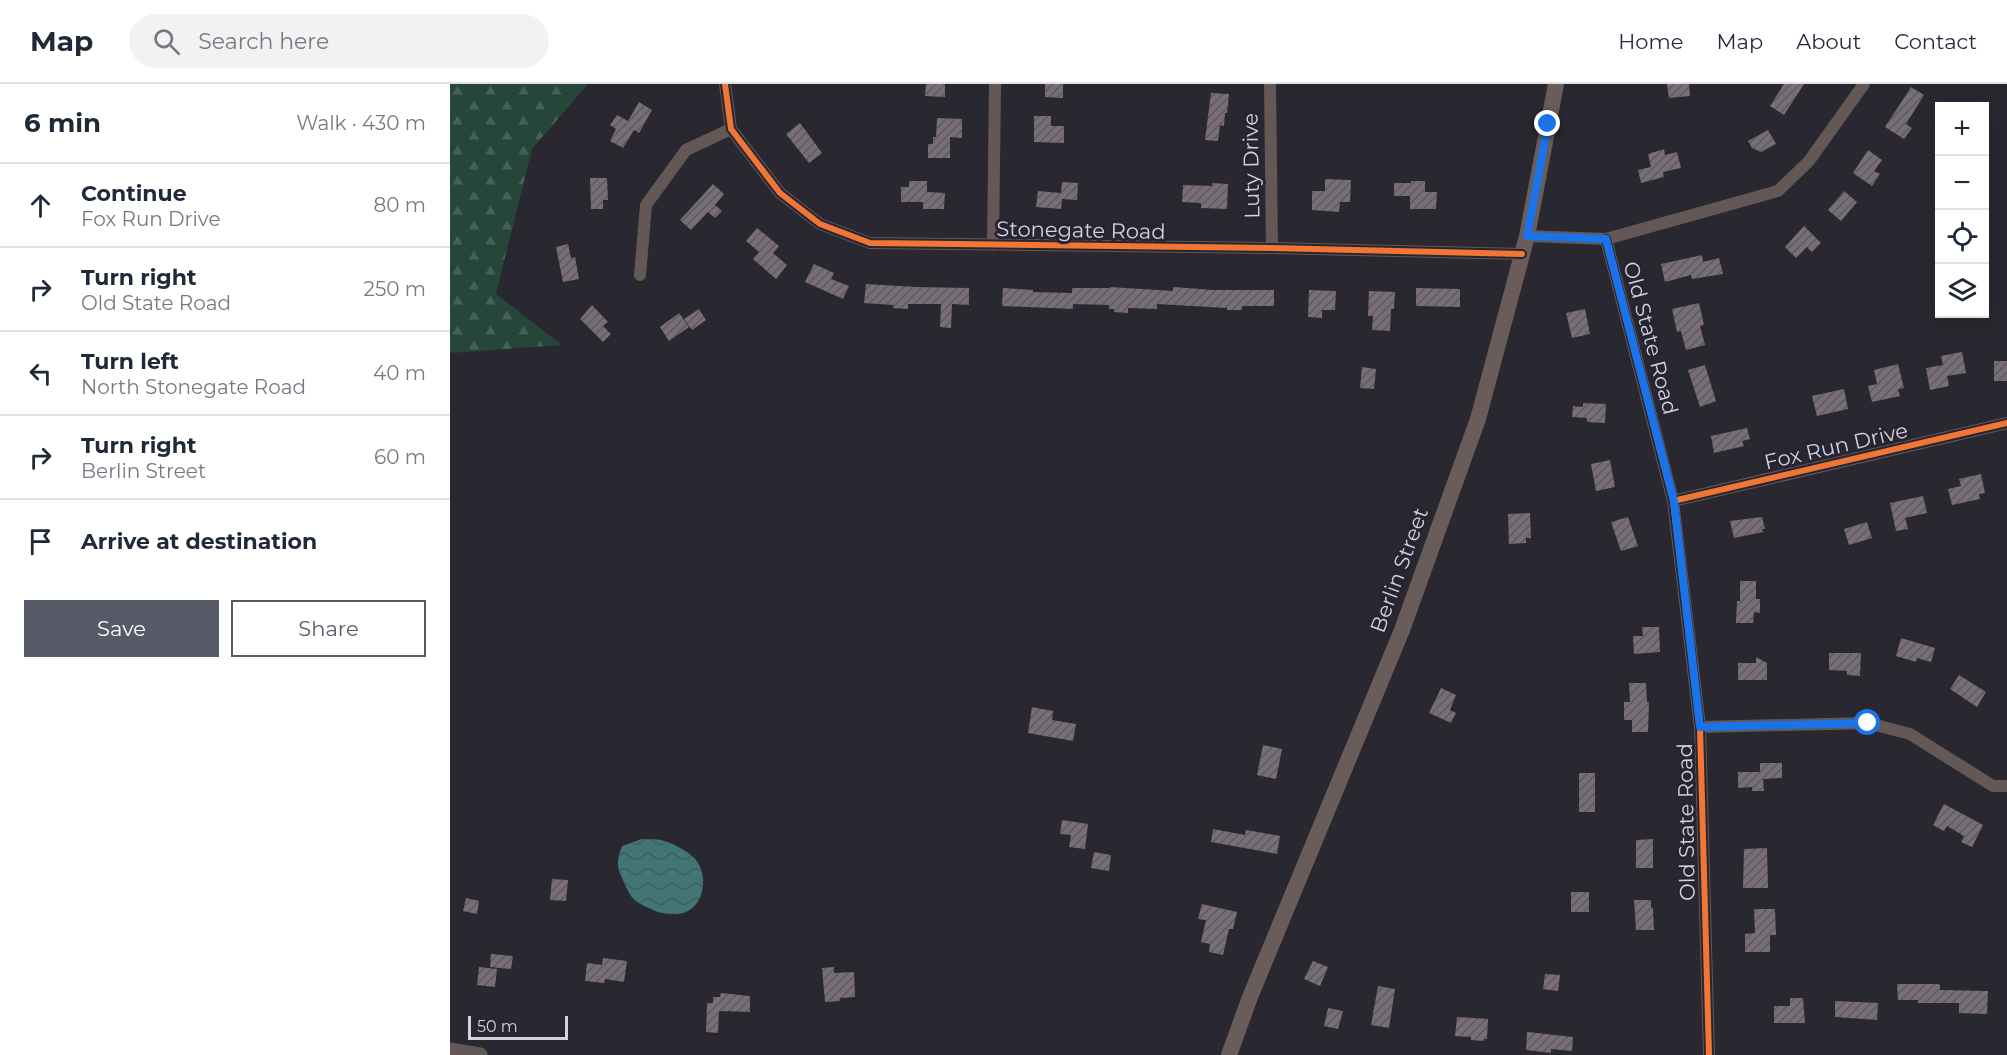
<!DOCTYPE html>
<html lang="en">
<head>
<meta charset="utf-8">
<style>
	body { margin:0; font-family:Montserrat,sans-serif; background:#f2f2f3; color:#1f2937 }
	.controls { position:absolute; right:18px; top:18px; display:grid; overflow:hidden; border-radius:0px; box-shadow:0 6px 24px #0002 }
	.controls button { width:54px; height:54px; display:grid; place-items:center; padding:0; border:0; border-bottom:2px solid #e0e1e3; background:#fff; color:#1f2937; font:30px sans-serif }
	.scale { position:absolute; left:18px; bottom:15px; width:100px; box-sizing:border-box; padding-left:6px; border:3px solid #d4d2dc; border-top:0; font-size:16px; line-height:21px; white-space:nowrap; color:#d4d2dc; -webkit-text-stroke:4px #272533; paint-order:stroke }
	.stop { position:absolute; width:18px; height:18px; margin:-14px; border:4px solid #1a73e8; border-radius:50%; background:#fff }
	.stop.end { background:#1a73e8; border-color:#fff; box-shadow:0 2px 6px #0008 }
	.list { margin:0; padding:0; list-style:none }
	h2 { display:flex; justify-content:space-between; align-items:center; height:78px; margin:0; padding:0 24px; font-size:26px }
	h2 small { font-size:20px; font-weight:400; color:#747a83 }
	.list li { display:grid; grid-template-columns:39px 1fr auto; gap:18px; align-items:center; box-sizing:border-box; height:84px; padding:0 24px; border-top:2px solid #e0e1e3 }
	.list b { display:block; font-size:22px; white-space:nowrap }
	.list p { margin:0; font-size:20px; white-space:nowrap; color:#747a83 }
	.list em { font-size:20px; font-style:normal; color:#747a83 }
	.actions { display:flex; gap:12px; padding:18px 24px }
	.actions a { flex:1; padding:14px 0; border:2px solid #555a66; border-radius:0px; text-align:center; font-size:21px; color:#555a66 }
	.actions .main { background:#555a66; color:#fff }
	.icon { flex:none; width:33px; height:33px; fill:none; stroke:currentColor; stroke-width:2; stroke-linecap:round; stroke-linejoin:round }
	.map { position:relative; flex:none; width:1557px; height:971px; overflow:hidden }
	header { display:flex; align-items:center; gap:36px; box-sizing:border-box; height:84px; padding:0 30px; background:#fff; border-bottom:2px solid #e0e1e3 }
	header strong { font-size:28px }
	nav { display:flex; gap:33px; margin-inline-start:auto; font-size:21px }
	.search { width:420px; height:54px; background:#f2f2f3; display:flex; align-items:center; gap:15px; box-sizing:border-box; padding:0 21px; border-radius:33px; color:#747a83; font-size:22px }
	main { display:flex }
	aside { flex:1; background:#fff }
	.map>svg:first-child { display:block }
</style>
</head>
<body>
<header>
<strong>Map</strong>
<div class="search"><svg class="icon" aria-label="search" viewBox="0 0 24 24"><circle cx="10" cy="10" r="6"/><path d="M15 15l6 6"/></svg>Search here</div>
<nav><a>Home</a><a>Map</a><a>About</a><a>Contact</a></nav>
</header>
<main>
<aside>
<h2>6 min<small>Walk · 430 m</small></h2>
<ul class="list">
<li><svg class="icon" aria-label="ahead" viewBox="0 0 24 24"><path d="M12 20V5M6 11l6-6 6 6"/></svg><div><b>Continue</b><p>Fox Run Drive</p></div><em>80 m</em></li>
<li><svg class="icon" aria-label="right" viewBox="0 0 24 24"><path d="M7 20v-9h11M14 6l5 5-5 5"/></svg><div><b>Turn right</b><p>Old State Road</p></div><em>250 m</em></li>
<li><svg class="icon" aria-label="left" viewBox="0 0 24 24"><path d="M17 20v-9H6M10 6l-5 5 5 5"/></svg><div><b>Turn left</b><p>North Stonegate Road</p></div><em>40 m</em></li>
<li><svg class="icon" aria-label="right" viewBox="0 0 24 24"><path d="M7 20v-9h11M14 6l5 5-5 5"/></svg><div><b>Turn right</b><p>Berlin Street</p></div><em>60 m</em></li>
<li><svg class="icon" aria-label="arrive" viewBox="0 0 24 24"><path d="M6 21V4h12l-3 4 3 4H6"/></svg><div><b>Arrive at destination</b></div></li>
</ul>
<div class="actions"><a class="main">Save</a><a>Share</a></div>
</aside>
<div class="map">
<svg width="1557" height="971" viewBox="0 0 1557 971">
	<defs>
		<pattern id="forest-firs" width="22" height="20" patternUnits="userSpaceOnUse" patternTransform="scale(1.5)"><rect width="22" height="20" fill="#264639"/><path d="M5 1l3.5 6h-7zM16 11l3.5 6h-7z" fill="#456055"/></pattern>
		<pattern id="water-waves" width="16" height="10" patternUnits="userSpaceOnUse" patternTransform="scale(1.5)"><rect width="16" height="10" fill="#427576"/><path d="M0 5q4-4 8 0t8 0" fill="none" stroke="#415d5f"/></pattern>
		<pattern id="building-hatch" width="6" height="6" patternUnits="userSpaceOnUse" patternTransform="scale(1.5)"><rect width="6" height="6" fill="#786f76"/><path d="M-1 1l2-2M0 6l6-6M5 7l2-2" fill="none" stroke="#5f595f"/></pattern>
	</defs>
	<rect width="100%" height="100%" fill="#292830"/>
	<path fill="url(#forest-firs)" d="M0,0h138l-56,65 -36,145 66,51 -112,8z"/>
	<path fill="url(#water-waves)" d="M192,755c7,0 16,0 23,2 9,3 26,12 31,19 12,15 9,44 -10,52 -10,4 -26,2 -35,-3 -11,-5 -19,-8 -24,-20 -8,-19 -13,-22 -5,-43z"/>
	<path fill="url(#building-hatch)" d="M476,0h19v13l-20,-1z
		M595,0h18v14l-18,-1z
		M1217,0h22l1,12 -21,2z
		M1334,0h20l-20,31 -14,-9z
		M1461,3l13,8 -18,29 6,4 -8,11 -19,-12z
		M761,9l18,1 -2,19h-2l-1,13 -4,-1 -2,16 -13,-1z
		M189,18l13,8 -13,23 -5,-3 -11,18 -13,-7 6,-12 -6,-4 7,-10 11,6z
		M584,32h17v10h13v17l-30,-1z
		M487,34l25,1v19l-12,-1v21h-22v-14h5v-7h3z
		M350,39l22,30 -13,10 -23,-29z
		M1318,46l8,14 -15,8 -9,-4 -4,-7z
		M1214,65l1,6 12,-3 4,16 -18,4 1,5 -23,6 -3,-13 13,-3 -3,-13z
		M1418,66l14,10 -8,11 6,3 -8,12 -19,-13z
		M140,94h17l1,22h-5v9h-12z
		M875,95l26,1 -1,22h-10l-1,10 -27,-2v-19h13z
		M459,97h18v11l18,1 -1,16h-21v-7h-22v-15h8z
		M961,97h14v11h12l-1,17h-26v-13h-16v-13h17z
		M612,98l16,1 -1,17 -15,-1 -1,10 -25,-2 2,-16 23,2z
		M762,99l16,1 -1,25 -26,-1v-5l-19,-1 1,-17 29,1z
		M263,100l11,10 -9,11 7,6 -7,7 -7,-6 -17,18 -11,-10z
		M1394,107l13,11 -16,19 -13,-11z
		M1354,142l17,17 -9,9 -5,-5 -11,11 -11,-11z
		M307,144l22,18 -6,7 14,12 -11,14 -23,-20 6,-7 -13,-11z
		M118,160l3,14 4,-1 4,22 -16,3 -7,-35z
		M1252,171l1,7 16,-4 4,16 -31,5 -1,-4 -26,7 -4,-18z
		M364,180l20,9 -3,6 18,7 -6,13 -38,-17z
		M416,200l50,3 53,1v17l-17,-1 -1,24 -11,-1 1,-23h-33v5l-15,-1 1,-3 -30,-2z
		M660,203l63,4v-4l40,3h61v16h-32v4h-15v-2l-70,-4v5l-29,-1v5l-14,-1v-3h-5v-4l-36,-1v5l-71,-3 1,-18 30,2v2l39,1v-5h38z
		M966,204l44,1v18l-44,-1z
		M859,206l27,1 -1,19h-13v8l-14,-1z
		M919,207l26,1 -1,17h-3l-1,22 -18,-1 1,-14h-5z
		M1249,219l5,22 -4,1 5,19 -19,5 -5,-19 -4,1 -5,-23z
		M142,221l16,17 -5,4 8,8 -8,8 -23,-23z
		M249,225l7,11 -14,10 -8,-11z
		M1135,225l5,25 -18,4 -6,-25z
		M229,229l10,14 -20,14 -9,-14z
		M1512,268l4,21 -19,3 2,10 -19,4 -4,-22 17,-3 -2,-9z
		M1544,277h13v20h-13z
		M1448,280l6,24 -6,1 2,7 -28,6 -4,-16 9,-2 -3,-14z
		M1255,281l11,36 -16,6 -12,-37z
		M912,283l14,2 -2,20 -14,-1z
		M1394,305l4,20 -31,7 -5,-20z
		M1133,319l23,1 -1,19 -18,-1v-4l-15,-1 1,-11 10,1z
		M1297,344l3,11 -8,2 2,5 -30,7 -3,-17z
		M1160,376l5,27 -19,4 -5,-27z
		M1531,390l4,19 -6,1 1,5 -28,6 -4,-16 13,-3 -2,-7z
		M1473,412l4,17 -22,5 3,11 -12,2 -6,-28z
		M1080,429l1,25h-5v5l-17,1 -1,-30z
		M1178,433l10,29 -17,5 -10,-29z
		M1312,433l3,12h-3l1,3 -29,6 -4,-17z
		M1417,438l5,16 -23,7 -5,-16z
		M1290,497h16v18h4v14l-6,-1 -1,11h-17l1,-22h3z
		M1192,543h17l1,25 -26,2 -1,-18h10z
		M1451,554l34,10 -4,14 -14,-4 -1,4 -20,-6z
		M1379,569h32l-1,23 -13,-1v-4l-18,-1z
		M1306,573l11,6v17h-29v-17h18z
		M1509,591l27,17 -9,15 -27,-18z
		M1179,599h17l1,19h2l-1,30h-16v-12h-8v-18h6z
		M991,604l15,7 -6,15 6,3 -5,10 -22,-10z
		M582,623l21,4 -1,9 24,4 -3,17 -45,-8z
		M813,661l19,4 -6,30 -19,-4z
		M1310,679h22v15l-19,1 1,12h-12v-4l-14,1v-16h22z
		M1129,689h16v39h-16z
		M1494,720l39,21 -11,22 -11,-5 3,-6 -17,-10 -3,5 -11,-6z
		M612,736l26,4 -3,25 -16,-2 2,-12 -11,-1z
		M763,745l32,6 1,-5 34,6 -3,18 -66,-12z
		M1203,755v29h-17v-28z
		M1317,764l1,40h-25l1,-39z
		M644,768l17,3 -2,16 -18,-3z
		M102,795l16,1 -2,21 -16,-1z
		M1121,808h18v20h-18z
		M16,814l13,3 -2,13 -14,-3z
		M1184,816h17v7l2,1 1,22h-18z
		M752,820l35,8 -4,17h-4l-6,26 -14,-3 1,-8 -9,-2 5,-22 -8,-1z
		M1304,825h21l1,26h-6v17h-25v-18l10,-1z
		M41,870l22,2 -2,13 -21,-2z
		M153,874l24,3 -3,21 -19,-3 -1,4 -19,-2 2,-18 15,2z
		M863,877l15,6 -8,19 -16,-7z
		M29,883l18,2 -2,18 -18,-2z
		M384,883v6l20,-1 1,25 -15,1v3l-15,1 -3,-34z
		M1095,890l15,1 -2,16 -15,-2z
		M1447,900h41l2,1v5l48,1 -1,23 -28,-1v-10h-41v-3h-20z
		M928,902l17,3 -6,39 -18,-3z
		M271,909l29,3v16l-31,-1 -1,22 -12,-1 1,-29h6v-6h7z
		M1340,914h13l2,25h-31v-17h16z
		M1385,917l43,2 -1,17 -42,-3z
		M878,924l15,3 -5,18 -14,-3z
		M1007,933l31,2 -1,20h-3v2l-13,-1v-3l-16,-1z
		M1077,948l46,5 -1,14 -21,-2v4l-25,-3z"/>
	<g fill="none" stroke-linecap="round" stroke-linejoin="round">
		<path stroke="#645856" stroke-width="12" d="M275,0l6,45 49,64 40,31 50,19 402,5 250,6
			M820,0l2,164
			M1077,152l79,3 172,-48 31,-30 55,-77
			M1156,155l67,262 27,226 9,328
			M543,161l2,-161
			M190,191l6,-70 40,-55 45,-21
			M1223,417l334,-78
			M1250,643l168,-4 42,11 83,52h14"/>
		<path stroke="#645856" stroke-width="15" d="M0,966l30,5"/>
		<path stroke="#6a5c58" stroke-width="16" d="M779,971l21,-58 152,-367 76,-211 49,-183 29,-152"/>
		<g stroke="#272533" stroke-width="10">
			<path id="cycleway" d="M275,0l6,45 49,64 40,31 50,19 402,5 250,6
				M1156,155l67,262 27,226 9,328
				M1223,417l334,-78"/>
		</g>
		<use href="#cycleway" stroke="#f07635" stroke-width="6"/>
	</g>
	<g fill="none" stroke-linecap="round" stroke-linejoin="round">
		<path stroke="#1a73e8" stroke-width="8" d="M1098,40l-21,112 79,3 68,262 26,226 168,-4"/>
	</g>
	<g text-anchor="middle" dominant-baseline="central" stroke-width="6" stroke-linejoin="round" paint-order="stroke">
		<g font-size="21" fill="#d4d2dc" stroke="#272533">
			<text transform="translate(801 82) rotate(-91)">Luty Drive</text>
			<text transform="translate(631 146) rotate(1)">Stonegate Road</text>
			<text transform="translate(1201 254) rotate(75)">Old State Road</text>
			<text transform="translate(1386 362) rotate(-13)">Fox Run Drive</text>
			<text transform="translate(949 486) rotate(-70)">Berlin Street</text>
			<text transform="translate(1236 738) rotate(-91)">Old State Road</text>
		</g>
	</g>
</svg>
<div class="controls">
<button>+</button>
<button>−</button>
<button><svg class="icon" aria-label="locate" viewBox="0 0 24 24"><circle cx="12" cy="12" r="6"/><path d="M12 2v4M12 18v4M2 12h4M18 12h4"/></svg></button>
<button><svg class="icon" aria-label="layers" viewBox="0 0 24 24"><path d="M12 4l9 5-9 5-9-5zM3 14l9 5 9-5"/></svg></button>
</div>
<div class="scale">50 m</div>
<div class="stop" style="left:1418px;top:639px"></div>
<div class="stop end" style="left:1098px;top:40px"></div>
</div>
</main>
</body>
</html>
